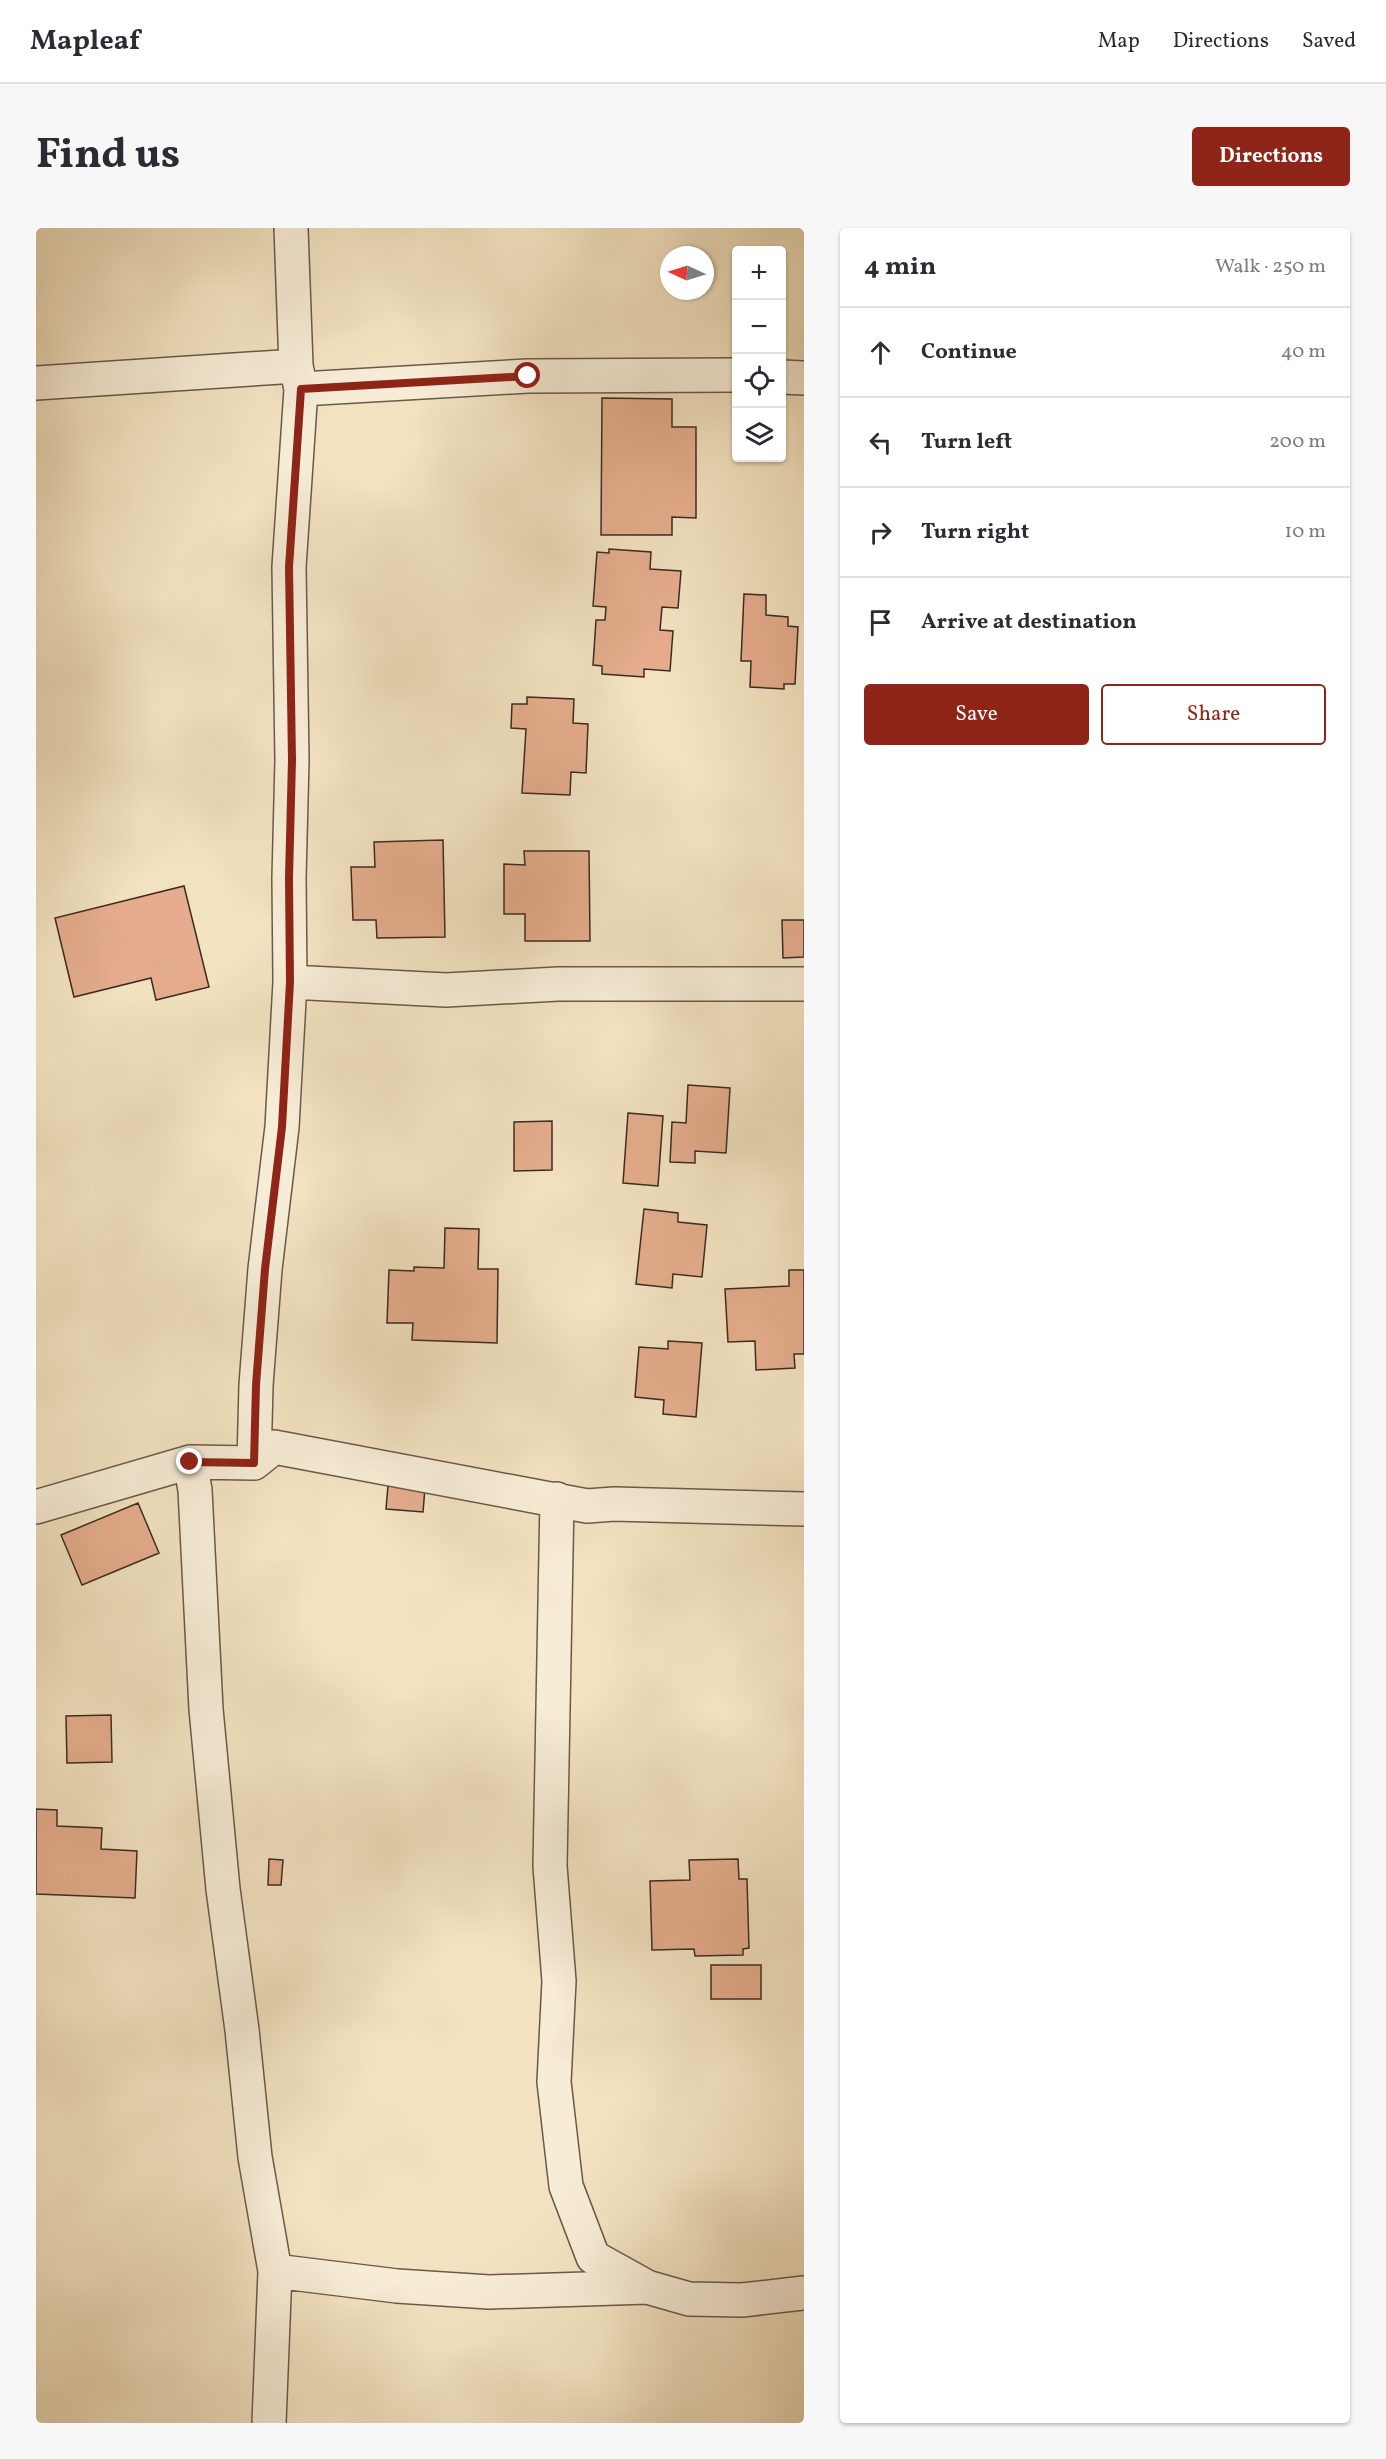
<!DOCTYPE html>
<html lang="en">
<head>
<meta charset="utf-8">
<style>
	body { margin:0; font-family:Vollkorn,serif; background:#f7f7f7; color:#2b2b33 }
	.controls { position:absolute; right:18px; top:18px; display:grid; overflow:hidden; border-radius:6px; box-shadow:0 2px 4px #0004 }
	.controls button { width:54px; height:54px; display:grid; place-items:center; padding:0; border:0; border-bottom:2px solid #e1e1e2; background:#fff; color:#2b2b33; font:30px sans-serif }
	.compass { position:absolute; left:624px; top:18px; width:54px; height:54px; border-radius:50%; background:#fff; box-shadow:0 2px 4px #0004; rotate:274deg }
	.stop { position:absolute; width:18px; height:18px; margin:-14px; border:4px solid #8f2418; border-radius:50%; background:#fff }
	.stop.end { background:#8f2418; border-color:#fff; box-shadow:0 2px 6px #0008 }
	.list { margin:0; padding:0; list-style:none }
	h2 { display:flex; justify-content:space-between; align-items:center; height:78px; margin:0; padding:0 24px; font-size:26px }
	h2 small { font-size:20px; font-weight:400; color:#7c7c81 }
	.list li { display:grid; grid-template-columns:39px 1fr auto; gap:18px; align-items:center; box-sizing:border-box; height:90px; padding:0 24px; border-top:2px solid #e1e1e2 }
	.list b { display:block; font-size:22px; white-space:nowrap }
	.list em { font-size:20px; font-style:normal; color:#7c7c81 }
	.actions { display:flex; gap:12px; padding:18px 24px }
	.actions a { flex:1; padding:14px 0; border:2px solid #8f2418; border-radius:6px; text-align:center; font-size:21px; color:#8f2418 }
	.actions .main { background:#8f2418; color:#fff }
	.icon { flex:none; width:33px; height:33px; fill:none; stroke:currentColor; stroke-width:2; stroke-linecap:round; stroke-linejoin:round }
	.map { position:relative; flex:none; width:768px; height:2195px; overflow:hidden; border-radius:6px }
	header { display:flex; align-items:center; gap:36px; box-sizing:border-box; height:84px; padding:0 30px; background:#fff; border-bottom:2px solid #e1e1e2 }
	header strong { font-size:28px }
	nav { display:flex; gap:33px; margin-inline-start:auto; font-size:21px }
	.intro { display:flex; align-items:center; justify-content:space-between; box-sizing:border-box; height:144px; padding:0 36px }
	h1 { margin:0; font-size:42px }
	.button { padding:15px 27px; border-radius:6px; background:#8f2418; color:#fff; font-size:21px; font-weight:700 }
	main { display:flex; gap:36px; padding:0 36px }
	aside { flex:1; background:#fff; border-radius:6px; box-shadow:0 2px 4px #0004 }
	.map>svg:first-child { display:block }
</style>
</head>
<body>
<header>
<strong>Mapleaf</strong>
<nav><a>Map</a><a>Directions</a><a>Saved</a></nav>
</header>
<div class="intro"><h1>Find us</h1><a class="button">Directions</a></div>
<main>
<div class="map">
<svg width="768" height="2195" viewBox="0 0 768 2195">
	<rect width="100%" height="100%" fill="#f2e2c0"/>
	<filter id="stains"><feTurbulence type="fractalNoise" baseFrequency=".00333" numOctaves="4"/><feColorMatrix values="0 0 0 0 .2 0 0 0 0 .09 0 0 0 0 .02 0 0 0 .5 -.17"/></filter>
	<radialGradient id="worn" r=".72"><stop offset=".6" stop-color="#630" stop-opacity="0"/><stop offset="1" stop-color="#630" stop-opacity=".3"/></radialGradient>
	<path fill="#e5ad8d" stroke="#3c2b24" stroke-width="1.5" d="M566,170l70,1v28h24v91l-24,-1v18h-71z
		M573,321l42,3 -1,17 31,2 -3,37 -16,-1 -2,23 13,1 -3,40 -26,-2v8l-42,-3v-8l-9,-1 3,-45h9l1,-13 -13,-1 4,-54 12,1z
		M708,366l22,1v20l22,2v9l10,1 -3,57h-11v5l-34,-2 1,-26h-10z
		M491,469l47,2 -1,24 15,1 -2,49 -15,-1 -1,23 -48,-2 4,-64 -15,-1 1,-24h15z
		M407,612l2,97 -68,1 -1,-18h-23l-2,-53h24l-1,-25z
		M488,623h65l1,90h-65v-27h-21v-50l21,1z
		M148,658l25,101 -53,13 -5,-22 -77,19 -19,-79z
		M746,692h22v37l-21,1z
		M652,857l42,3 -4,65 -31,-2v12l-25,-1 2,-40 14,1z
		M592,885l35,3 -5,70 -35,-3z
		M516,893v49l-38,1v-49z
		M608,981l34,4v9l29,3 -5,52 -29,-3 -1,14 -36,-4z
		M409,1000l34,1 -1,40h20l-1,74 -85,-3 1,-17h-26l2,-53 25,1v-4l30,1z
		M753,1042h15v84h-10l1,14 -39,2 -1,-29 -27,1 -3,-53 64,-3z
		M632,1113l34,2 -6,74 -33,-3 1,-14 -29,-3 4,-50 29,2z
		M352,1258l37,2 -2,24 -37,-3z
		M102,1275l21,50 -77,32 -21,-50z
		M75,1487l1,47 -45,1 -1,-47z
		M0,1581l21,1v16l45,2 -1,21 36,2 -2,47 -99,-4z
		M233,1631l14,1 -2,25h-13z
		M702,1631l1,20h8l2,69 -6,1v6l-48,1 -1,-7 -42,1 -2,-69 40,-1 -1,-20z
		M675,1737h50v34h-50z"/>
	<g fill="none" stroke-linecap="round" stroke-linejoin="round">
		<g stroke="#6a594b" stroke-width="36">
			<path id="street" d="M746,149l22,1
				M0,155l260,-17
				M265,161l227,-13 208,-1
				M254,754l156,8 112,-6h246
				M154,1234l5,28 11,219 17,180 19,141 13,127 20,114 -6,152
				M218,1235l2,-78 9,-116 17,-142 8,-145 -1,-104 3,-118 -3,-193 12,-178 -5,-23 -5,-138
				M521,1271l-7,367 9,115 -5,101 12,104 27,71 54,30 42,12 53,1 62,-7
				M0,1279l154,-45 64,1 20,-16 313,59 27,-2 190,5
				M239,2043l122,15 92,6 158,-5"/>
		</g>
		<use href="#street" stroke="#f7ecd6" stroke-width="33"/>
	</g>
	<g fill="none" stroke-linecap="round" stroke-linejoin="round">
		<path stroke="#8f2418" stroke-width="8" d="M154,1234l64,1 2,-78 9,-116 17,-142 8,-145 -1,-104 3,-118 -3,-193 12,-178 227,-13"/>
	</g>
	<rect width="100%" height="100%" filter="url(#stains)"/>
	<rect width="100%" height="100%" fill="url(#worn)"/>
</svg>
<div class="controls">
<button>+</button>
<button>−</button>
<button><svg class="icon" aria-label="locate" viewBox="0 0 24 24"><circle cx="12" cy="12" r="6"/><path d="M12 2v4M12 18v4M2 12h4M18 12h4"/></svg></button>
<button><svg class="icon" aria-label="layers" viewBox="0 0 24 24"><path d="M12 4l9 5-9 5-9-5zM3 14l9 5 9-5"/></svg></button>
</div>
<svg class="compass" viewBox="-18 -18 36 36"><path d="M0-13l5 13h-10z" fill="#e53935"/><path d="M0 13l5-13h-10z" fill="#7c7c81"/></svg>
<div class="stop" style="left:492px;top:148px"></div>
<div class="stop end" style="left:154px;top:1234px"></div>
</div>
<aside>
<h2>4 min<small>Walk · 250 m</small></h2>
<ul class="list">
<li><svg class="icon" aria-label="ahead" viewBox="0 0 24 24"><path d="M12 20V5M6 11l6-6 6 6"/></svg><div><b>Continue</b></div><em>40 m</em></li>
<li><svg class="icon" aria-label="left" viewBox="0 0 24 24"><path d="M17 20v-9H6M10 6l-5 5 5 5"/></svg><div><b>Turn left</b></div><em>200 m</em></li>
<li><svg class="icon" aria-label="right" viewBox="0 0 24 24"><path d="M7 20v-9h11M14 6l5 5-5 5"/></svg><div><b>Turn right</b></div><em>10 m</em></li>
<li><svg class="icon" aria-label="arrive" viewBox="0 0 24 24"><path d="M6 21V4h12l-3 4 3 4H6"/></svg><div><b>Arrive at destination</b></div></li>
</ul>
<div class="actions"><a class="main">Save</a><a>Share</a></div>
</aside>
</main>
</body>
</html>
